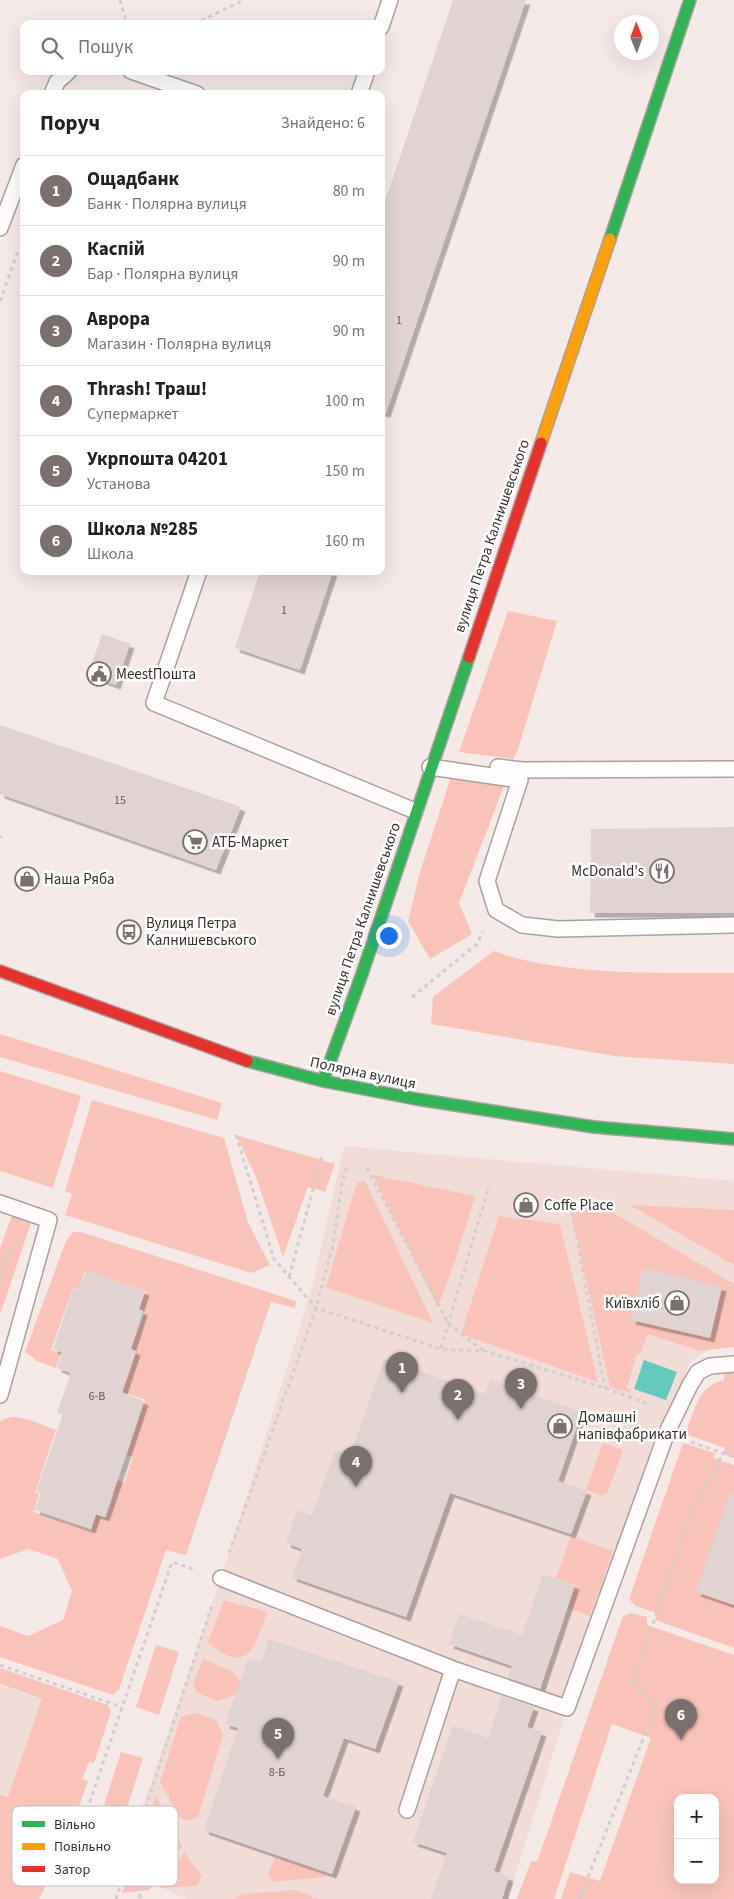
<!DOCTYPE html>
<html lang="uk">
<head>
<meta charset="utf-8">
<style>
	body { margin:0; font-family:"Source Sans 3",sans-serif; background:#f2f2f2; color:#202124 }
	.controls { position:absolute; right:15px; bottom:15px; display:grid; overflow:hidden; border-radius:10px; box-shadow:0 5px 20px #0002 }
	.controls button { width:45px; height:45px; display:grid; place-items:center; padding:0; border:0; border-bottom:1px solid #e0e0e0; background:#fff; color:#202124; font:25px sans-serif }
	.compass { position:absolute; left:614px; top:15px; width:45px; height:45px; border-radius:50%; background:#fff; box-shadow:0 5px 20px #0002; rotate:359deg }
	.you { position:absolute; left:388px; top:935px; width:18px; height:18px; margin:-12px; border:4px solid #fff; border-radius:50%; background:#1a73e8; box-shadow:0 0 0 8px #1a73e833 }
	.badge { display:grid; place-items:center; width:32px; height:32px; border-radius:50%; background:#7a706e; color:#fff; font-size:16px; font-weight:700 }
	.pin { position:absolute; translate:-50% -41px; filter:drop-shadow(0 1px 2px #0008) }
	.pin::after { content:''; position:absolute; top:26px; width:18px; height:15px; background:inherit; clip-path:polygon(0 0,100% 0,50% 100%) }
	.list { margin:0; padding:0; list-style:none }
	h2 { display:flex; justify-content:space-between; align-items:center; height:65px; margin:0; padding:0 20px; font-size:21px }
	h2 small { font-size:16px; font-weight:400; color:#757577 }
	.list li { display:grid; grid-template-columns:32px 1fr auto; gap:15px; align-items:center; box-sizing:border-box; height:70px; padding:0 20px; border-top:1px solid #e0e0e0 }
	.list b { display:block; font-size:19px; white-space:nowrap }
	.list p { margin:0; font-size:16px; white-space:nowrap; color:#757577 }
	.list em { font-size:16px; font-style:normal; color:#757577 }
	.icon { flex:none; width:28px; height:28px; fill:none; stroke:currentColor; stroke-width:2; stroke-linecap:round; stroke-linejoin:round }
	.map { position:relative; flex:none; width:734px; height:1899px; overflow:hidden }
	.search { position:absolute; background:#fff; box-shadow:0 5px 20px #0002; left:20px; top:20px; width:365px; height:55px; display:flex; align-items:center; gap:12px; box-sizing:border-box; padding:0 18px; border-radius:10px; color:#757577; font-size:19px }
	.panel { position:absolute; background:#fff; box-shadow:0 5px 20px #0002; left:20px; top:90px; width:365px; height:485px; border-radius:10px }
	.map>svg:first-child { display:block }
</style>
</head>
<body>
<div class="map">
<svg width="734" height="1899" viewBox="0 0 734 1899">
	<defs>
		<filter id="shadow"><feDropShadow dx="4.5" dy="4.5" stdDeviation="0" flood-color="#0004"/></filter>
	</defs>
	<rect width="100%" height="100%" fill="#f6eae8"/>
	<path fill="#f2dcd8" d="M344,1146l390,35v152l-44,29 -99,270 -83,267h-321l-66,-30 100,-291 91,-290z
		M0,1685l43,15 -43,125z"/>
	<path fill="#f9c3b9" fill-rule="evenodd" d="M508,611l49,10 -39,128 -4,10 -55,-7z
		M452,774l53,9 -46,120 13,31 -42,25 -22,-38 12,-49z
		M494,951c66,25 169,22 240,22v91l-120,-8 -183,-32 2,-27z
		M0,1034l222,69 -5,17 -217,-63z
		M0,1071l81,25 -28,92 -53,-17z
		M92,1100l132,38 24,84 22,43 -19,8 -186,-58 7,-21 -7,-3z
		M236,1135l99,29 -10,28 -17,-5 -25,70 -27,-80z
		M373,1175l102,21 -18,59 -19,52z
		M365,1181l68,142 -107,-36 29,-98 3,-7z
		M569,1202h26l139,82v63l-34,4 -53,-17 -6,20 -4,-1 -10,35 4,2 -1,3 -20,-6z
		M630,1205l104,5v55z
		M12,1215l21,2 -33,98v-66z
		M499,1216l61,8 38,158 -137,-48z
		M73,1232h8l215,69 -1,7 -24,-6 -85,253 -20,-5 -47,139 -6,6 -113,-38v-31l28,10 35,-16 9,-29 -14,-32 -30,-10 -28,10v-137c14,-13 40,3 56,8l-21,62 4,2 -5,18 57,19 5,-16 10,3 8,-23 -9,-5 4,-13 15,6 9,-26 -6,-2 18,-55 -25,-9 5,-16 3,1 8,-25 -13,-5 4,-12 9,2 9,-24 -6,-3 7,-18 -61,-20 -6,19 -6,-2 -22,62 10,3 -5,15 -19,-7 -12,-9 41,-111z
		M734,1371v87l-11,-4 2,-6 -40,-14c10,-24 12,-47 39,-54l1,-8z
		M603,1443l20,7 -15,42 -6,4 -16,-6z
		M683,1443l32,10 -1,5 20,7v183l-79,-28 2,-7 -21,-7 -7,-7z
		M571,1536l42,15 -23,65 -23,-8 8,-23 -19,-7z
		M224,1600l43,12c-12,34 -18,66 -59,30z
		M631,1613l16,4v8l87,30v244h-173l9,-27 30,9 51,-143 -39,-14 -58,175h-37l14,-38 6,1 86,-246zM678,1798h37v82h-37z
		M156,1645l23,7 -20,63 -23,-8z
		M203,1659l30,13 9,12 -7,11 -18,6 -19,-8 -5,-8z
		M0,1668l108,37 3,7 -17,51 -5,-1 -7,17 6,2 -16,45 -6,-1 -6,17 5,2 -13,42 -6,-1 -7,14h-39v-104l8,2 34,-98 -42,-15z
		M196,1713l20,7 7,15 -25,82 -10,4 -8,-3 -20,-36 21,-65z
		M121,1752l22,6 -27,85 -22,-7z
		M156,1796l26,50 -33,44 -27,3z
		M185,1852l5,9 12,15 -5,10 -38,2z
		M275,1857l57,19 -59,6 -5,-7z
		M295,1890l24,9h-85l9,-5z"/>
	<path fill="#64cbbc" d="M644,1360l33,12 -11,28 -32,-11z"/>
	<path fill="#e0d3d1" filter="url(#shadow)" d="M453,0h73l-140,413 -5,-1v-199z
		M260,571h73l-33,99 -65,-22z
		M102,634l28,10 -14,41 -28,-10z
		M0,725l241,82 -25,63 -216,-76z
		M734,827v86h-144l1,-84z
		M643,1268l79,19 -12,51 -79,-18z
		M86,1271l59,20 -6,18 4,2 -12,38 5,2 -14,42 22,8 -39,116 -9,-3 -5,15 -56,-19 6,-17 -5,-2 27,-77 -6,-1 14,-40 -14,-5 5,-16 -9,-3 20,-60 6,1z
		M384,1359l101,35 5,-14 92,32 -24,69 29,10 -16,43 -121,-41 -44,124 -114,-40 10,-28 -16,-6 11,-33 15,5 23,-65 15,6z
		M729,1494h5v111l-38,-13z
		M543,1574l32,11 -35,104 -32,-11 4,-12 -63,-22 10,-30 63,21z
		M269,1639l130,43 -24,67 -31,-11 -21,58 33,11 -24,67 -128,-44 34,-102 -13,-4 23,-65 13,4z
		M502,1696l32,11 -7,20 15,5 -48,139 15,6 -7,22h-71l16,-46 -34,-11 40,-116 35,12z"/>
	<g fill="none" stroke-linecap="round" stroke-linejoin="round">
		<g stroke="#aaa19f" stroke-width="18">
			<path id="lane" d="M381,27l9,-27
				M131,71l66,23
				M52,94l5,-12 12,-11
				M359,94l8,-23
				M0,228l24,-63
				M199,571l-45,132 261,108
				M430,767l90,13 -33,101 9,29 26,15 36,4 176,-4
				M498,767l24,3 212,-1
				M0,1203l49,17 -49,175
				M221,1578l232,91 114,39 100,-276 23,-47 8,-13 12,-6 24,-2
				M407,1810l46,-141"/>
		</g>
		<g stroke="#aaa19f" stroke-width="14">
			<path id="fast" d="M610,239l80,-239
				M247,1061l76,20 93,18 178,28 140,12
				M323,1081l39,-107 107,-317"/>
		</g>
		<g stroke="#aaa19f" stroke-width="14">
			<path id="slow" d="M541,443l69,-204"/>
		</g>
		<g stroke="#aaa19f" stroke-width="14">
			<path id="jam" d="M469,657l72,-214
				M0,971l247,90"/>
		</g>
		<path stroke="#d1cece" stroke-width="3" stroke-dasharray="4 4" stroke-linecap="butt" d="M120,0l7,24
			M194,24l50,-24
			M0,301l19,-53
			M0,836l1,2
			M412,997l65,-53 6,-12
			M236,1135l38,124 42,49 125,41 44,2 120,37 46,17
			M367,1168l82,157 34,25
			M569,1197l36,191
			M289,1277l33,-120
			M0,1281l12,-38
			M441,1348l48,-162
			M691,1442l43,15
			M229,1553l87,-245 17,-63 9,-62 5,-18
			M0,1665l122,42
			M132,1855l-55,-16 95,-277 24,8
			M129,1864l12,35
			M116,1899l97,-297
			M579,1899l77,-192 -24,-23 59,-169 32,-62"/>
		<use href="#lane" stroke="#fefcfc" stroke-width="15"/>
		<use href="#fast" stroke="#30b455" stroke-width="11"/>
		<use href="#slow" stroke="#ff9f0a" stroke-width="11"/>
		<use href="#jam" stroke="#e5322d" stroke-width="11"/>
	</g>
	<defs>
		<g id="civic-ring" transform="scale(1.25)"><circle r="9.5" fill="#fff" stroke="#7a706e" stroke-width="1.5"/><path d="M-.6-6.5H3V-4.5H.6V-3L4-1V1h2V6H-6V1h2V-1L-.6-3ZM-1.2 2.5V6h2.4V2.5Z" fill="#7a706e"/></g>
		<g id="supermarket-ring" transform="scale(1.25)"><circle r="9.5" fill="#fff" stroke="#7a706e" stroke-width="1.5"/><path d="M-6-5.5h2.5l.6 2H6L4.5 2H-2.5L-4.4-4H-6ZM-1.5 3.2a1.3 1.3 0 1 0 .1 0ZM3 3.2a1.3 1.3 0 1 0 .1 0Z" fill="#7a706e"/></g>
		<g id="restaurant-ring" transform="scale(1.25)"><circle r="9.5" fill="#fff" stroke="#7a706e" stroke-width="1.5"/><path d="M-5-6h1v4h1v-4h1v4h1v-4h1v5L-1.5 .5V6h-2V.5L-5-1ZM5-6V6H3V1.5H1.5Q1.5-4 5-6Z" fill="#7a706e"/></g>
		<g id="shop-ring" transform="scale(1.25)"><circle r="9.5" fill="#fff" stroke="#7a706e" stroke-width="1.5"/><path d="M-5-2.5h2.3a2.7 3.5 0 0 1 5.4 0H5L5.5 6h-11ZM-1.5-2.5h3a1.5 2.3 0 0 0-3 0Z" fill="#7a706e"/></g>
		<g id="bus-ring" transform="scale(1.25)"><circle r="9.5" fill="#fff" stroke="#7a706e" stroke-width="1.5"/><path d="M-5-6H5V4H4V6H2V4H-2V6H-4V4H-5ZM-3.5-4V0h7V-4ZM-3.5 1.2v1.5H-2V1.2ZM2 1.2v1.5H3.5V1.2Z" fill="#7a706e"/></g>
	</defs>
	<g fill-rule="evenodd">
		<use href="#civic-ring" x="99" y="674"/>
		<use href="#supermarket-ring" x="195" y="842"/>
		<use href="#restaurant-ring" x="662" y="871"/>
		<use href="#shop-ring" x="27" y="879"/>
		<use href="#bus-ring" x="129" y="932"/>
		<use href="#shop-ring" x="526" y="1205"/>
		<use href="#shop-ring" x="677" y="1303"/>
		<use href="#shop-ring" x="560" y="1426"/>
	</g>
	<g text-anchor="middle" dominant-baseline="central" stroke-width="5" stroke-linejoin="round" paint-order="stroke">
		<g font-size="12" fill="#645a58">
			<text x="399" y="320">1</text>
			<text x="284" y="610">1</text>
			<text x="120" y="800">15</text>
			<text x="97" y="1396">6-В</text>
			<text x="277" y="1772">8-Б</text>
		</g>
		<g font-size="15" fill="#372f2d" stroke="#fff">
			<text transform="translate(492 536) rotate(-71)">вулиця Петра Калнишевського</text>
			<text transform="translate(363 919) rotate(-71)">вулиця Петра Калнишевського</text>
			<text transform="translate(363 1073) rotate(12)">Полярна вулиця</text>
		</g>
		<g font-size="15" fill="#372f2d" stroke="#fff" text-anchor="start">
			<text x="116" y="674">MeestПошта</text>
			<text x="212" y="842">АТБ-Маркет</text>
			<text x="644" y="871" text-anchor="end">McDonald's</text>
			<text x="44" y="879">Наша Ряба</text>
			<text x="146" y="923">Вулиця Петра<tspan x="146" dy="17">Калнишевського</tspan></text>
			<text x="544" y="1205">Coffe Place</text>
			<text x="660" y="1303" text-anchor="end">Київхліб</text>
			<text x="578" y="1417">Домашні<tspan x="578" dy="17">напівфабрикати</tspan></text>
		</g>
	</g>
	<rect x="12" y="1806" width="166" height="80" rx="8" fill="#fff" stroke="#c3c1c0" stroke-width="1"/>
	<rect x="22" y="1821" width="23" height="6" fill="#30b455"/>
	<rect x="22" y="1843" width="23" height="7" fill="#ff9f0a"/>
	<rect x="22" y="1866" width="23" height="6" fill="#e5322d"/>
	<g font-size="14" fill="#372f2d">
		<text x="54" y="1829">Вільно</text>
		<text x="54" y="1851">Повільно</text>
		<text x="54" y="1874">Затор</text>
	</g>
</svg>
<div class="controls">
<button>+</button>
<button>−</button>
</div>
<svg class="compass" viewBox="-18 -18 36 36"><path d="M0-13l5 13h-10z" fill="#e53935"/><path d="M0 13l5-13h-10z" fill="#757577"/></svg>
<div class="you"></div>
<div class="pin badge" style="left:402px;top:1393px">1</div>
<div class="pin badge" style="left:458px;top:1420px">2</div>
<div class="pin badge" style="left:521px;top:1409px">3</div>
<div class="pin badge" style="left:356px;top:1487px">4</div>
<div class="pin badge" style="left:278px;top:1759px">5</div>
<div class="pin badge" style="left:681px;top:1740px">6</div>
<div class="search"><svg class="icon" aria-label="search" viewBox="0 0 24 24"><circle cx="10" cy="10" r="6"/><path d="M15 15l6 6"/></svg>Пошук</div>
<section class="panel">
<h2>Поруч<small>Знайдено: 6</small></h2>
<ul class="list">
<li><span class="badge">1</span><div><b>Ощадбанк</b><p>Банк · Полярна вулиця</p></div><em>80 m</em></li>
<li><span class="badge">2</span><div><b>Каспій</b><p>Бар · Полярна вулиця</p></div><em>90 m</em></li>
<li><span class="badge">3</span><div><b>Аврора</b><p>Магазин · Полярна вулиця</p></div><em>90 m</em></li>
<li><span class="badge">4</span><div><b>Thrash! Траш!</b><p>Супермаркет</p></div><em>100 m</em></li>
<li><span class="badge">5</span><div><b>Укрпошта 04201</b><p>Установа</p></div><em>150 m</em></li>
<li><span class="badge">6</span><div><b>Школа №285</b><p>Школа</p></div><em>160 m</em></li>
</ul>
</section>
</div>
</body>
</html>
